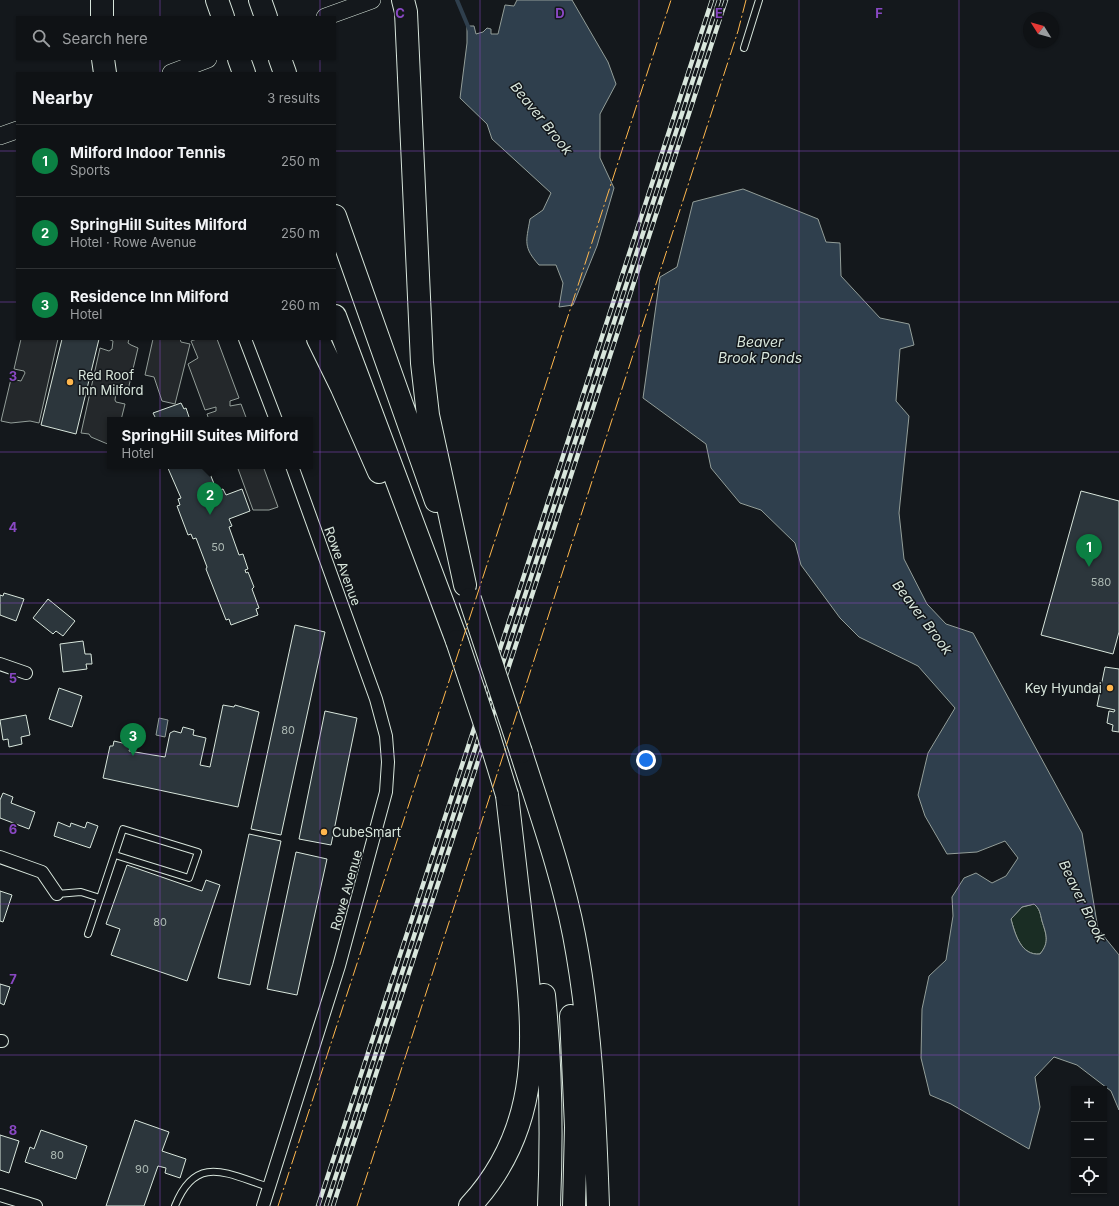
<!DOCTYPE html>
<html lang="en">
<head>
<meta charset="utf-8">
<style>
	body { margin:0; font-family:Inter,sans-serif; background:#181b1e; color:#f1f3f6 }
	.controls { position:absolute; right:12px; bottom:12px; display:grid; overflow:hidden; border-radius:0px; box-shadow:0 1px 3px #0004 }
	.controls button { width:36px; height:36px; display:grid; place-items:center; padding:0; border:0; border-bottom:1px solid #2f3234; background:#0f1215; color:#f1f3f6; font:20px sans-serif }
	.compass { position:absolute; left:1023px; top:12px; width:36px; height:36px; border-radius:50%; background:#0f1215; box-shadow:0 1px 3px #0004; rotate:307deg }
	.you { position:absolute; left:646px; top:760px; width:14px; height:14px; margin:-10px; border:3px solid #fff; border-radius:50%; background:#1a73e8; box-shadow:0 0 0 6px #1a73e833 }
	.badge { display:grid; place-items:center; width:26px; height:26px; border-radius:50%; background:#0b8043; color:#fff; font-size:13px; font-weight:700 }
	.pin { position:absolute; translate:-50% -33px; filter:drop-shadow(0 1px 2px #0008) }
	.pin::after { content:''; position:absolute; top:21px; width:14px; height:12px; background:inherit; clip-path:polygon(0 0,100% 0,50% 100%) }
	.popup { position:absolute; left:107px; top:417px; width:206px; height:52px; box-sizing:border-box; display:grid; place-content:center; border-radius:0px; background:#0f1215; filter:drop-shadow(0 1px 3px #0005); font-size:13px; white-space:nowrap; color:#9b9ea0 }
	.popup b { font-size:15px; color:#f1f3f6 }
	.popup::after { content:''; position:absolute; left:50%; top:100%; margin-left:-8px; border:8px solid transparent; border-top-color:#0f1215 }
	.list { margin:0; padding:0; list-style:none }
	h2 { display:flex; justify-content:space-between; align-items:center; height:52px; margin:0; padding:0 16px; font-size:17px }
	h2 small { font-size:13px; font-weight:400; color:#9b9ea0 }
	.list li { display:grid; grid-template-columns:26px 1fr auto; gap:12px; align-items:center; box-sizing:border-box; height:72px; padding:0 16px; border-top:1px solid #2f3234 }
	.list b { display:block; font-size:15px; white-space:nowrap }
	.list p { margin:0; font-size:13px; white-space:nowrap; color:#9b9ea0 }
	.list em { font-size:13px; font-style:normal; color:#9b9ea0 }
	.icon { flex:none; width:22px; height:22px; fill:none; stroke:currentColor; stroke-width:2; stroke-linecap:round; stroke-linejoin:round }
	.map { position:relative; flex:none; width:1119px; height:1206px; overflow:hidden }
	.search { position:absolute; background:#0f1215; box-shadow:0 1px 3px #0004; left:16px; top:16px; width:320px; height:44px; display:flex; align-items:center; gap:10px; box-sizing:border-box; padding:0 14px; border-radius:0px; color:#9b9ea0; font-size:15px }
	.panel { position:absolute; background:#0f1215; box-shadow:0 1px 3px #0004; left:16px; top:72px; width:320px; height:268px; border-radius:0px }
	.map>svg:first-child { display:block }
</style>
</head>
<body>
<div class="map">
<svg width="1119" height="1206" viewBox="0 0 1119 1206">
	<rect width="100%" height="100%" fill="#14181c"/>
	<path fill="#1a2d24" stroke="#939e99" d="M1034,904c6,5 6,9 8,17 4,13 8,21 -2,33 -19,2 -25,-20 -29,-35l11,-12z"/>
	<path fill="#24282b" stroke="#939e99" d="M21,339h37l-19,84 -9,-2 -19,2 -10,-2 10,-42 10,2 4,-8 -1,-2 -10,-2z
		M108,339h21l-1,4 3,2 7,3 -11,46 -8,-2 -3,1 -1,7 1,2 9,2 -4,16h-11v25l-19,-8 -2,-3 -8,-1 19,-85 9,3 3,-2 1,-8z
		M153,339h27l1,3 9,2 -15,60 -13,-3 -8,-24 -9,-2z
		M197,339h20l22,59 -9,3v5l11,-2 6,16h-38l-2,-6 9,-3v-4l-11,3 -17,-46 10,-6 -7,-17z
		M237,466h26l15,41 -9,3h-16z"/>
	<path fill="#2f3f4d" stroke="#939e99" fill-rule="evenodd" d="M517,0h55l36,62 8,22 -16,30v44l14,30 -17,58 -24,59 -14,2 4,-24 -7,-18h-17c-16,-18 -13,-23 -9,-46l13,-9 8,-17 -59,-54 -5,-15 -27,-26 7,-55v-17h7l2,8 7,-2 4,-4 4,1v5h7l7,-29 9,1z
		M743,189l75,30 8,23 14,1 1,33 39,42 29,6 5,21 -14,4 -4,52 13,15 -10,97 5,46 23,45 19,20 27,9 109,200 16,96 21,26v155l-8,-19 -34,-26 -23,-8 -19,20 5,30 -11,42 -78,-45 -21,-9 -9,-37 1,-49 7,-33 17,-16 7,-44 -1,-19 12,-19 12,-5 16,10 14,-7 12,-18 -13,-17 -28,11 -30,2 -22,-38 -7,-21 10,-42 27,-45 -37,-42 -59,-29 -19,-19 -39,-53 -6,-22 -34,-33 -21,-7 -29,-35 -5,-24 -63,-46 17,-121 17,-10 16,-65zM1034,904c6,5 6,9 8,17 4,13 8,21 -2,33 -19,2 -25,-20 -29,-35l11,-12z
		M159,718l9,2 -3,17 -9,-2z"/>
	<g fill="none" stroke-linecap="round" stroke-linejoin="round">
		<path stroke="#2f3f4d" stroke-width="4" d="M457,0l13,31"/>
	</g>
	<path fill="#2c363c" stroke="#d8e6dc" d="M62,339h37l-23,95 -35,-9z
		M181,403l3,6 2,-1 4,12h-37l3,-1 -3,-6z
		M167,466h43l-2,3 9,22 6,-2 3,6 16,-6 8,22 -21,8 3,7 -3,1 10,28 4,-1 5,15 -3,1 1,3 2,-1 6,15 -2,2 7,19 -3,1 2,6 -27,10 -2,-6 -3,1 -20,-51 1,-2 -11,-29 -3,1 -2,-5 -3,1 -11,-29 3,-1 -2,-6 3,-1z
		M1081,491l38,10v131l-6,22 -72,-19z
		M4,593l20,6 -8,22 -16,-6v-20l3,1z
		M48,599l27,22 -12,15 -7,-5 -3,3 -20,-16z
		M295,625l30,7 -44,203 -30,-6z
		M83,641l2,13h6l1,10h-6l1,5 -24,3 -3,-28z
		M1105,667l14,2v63l-7,-1 1,-6 -6,-2 2,-12 5,1 1,-2 -18,-4z
		M59,688l23,8 -10,31 -23,-8z
		M223,705l11,2 1,-2 24,7 -21,95 -135,-29 7,-32h3l1,-5 17,4 -2,6 36,6 5,-24 4,-2 7,2 2,-6 11,3 -1,5 13,3 -6,27 10,2z
		M325,711l32,7 -26,127 -32,-6z
		M26,715l4,20 -9,2 1,7 -13,3 -1,-8 -5,1 -3,-20z
		M3,793l10,4 -2,6 24,9 -6,17 -29,-11v-18z
		M58,822l12,5 1,-4 14,5 2,-6 11,4 -8,22 -36,-12z
		M249,834l32,7 -31,144 -32,-7z
		M296,852l31,7 -30,136 -30,-6z
		M127,865l75,26 4,-11 14,5 -33,96 -76,-26 9,-26 -14,-5z
		M0,891l12,4 -9,27 -3,-1z
		M0,984l10,3 -6,18 -4,-2z
		M135,1120l34,12 -7,19 24,8 -6,19 -15,-5 1,-5 -8,-2 -14,40h-38z
		M41,1130l46,16 -11,33 -51,-17 5,-15 4,2z
		M0,1135l19,6 -10,32 -9,-3z"/>
	<g fill="none" stroke-linecap="round" stroke-linejoin="round">
		<g stroke="#d8e6dc" stroke-width="8">
			<path id="service" d="M744,48l15,-48
				M57,894l24,-2 19,6 23,-69 75,23 -9,26 -74,-23
				M88,934l12,-36
				M175,1206c21,-53 52,-32 94,-19"/>
		</g>
		<g stroke="#d8e6dc" stroke-width="14">
			<path id="minor" d="M245,339l31,81
				M0,664l26,9
				M0,857l42,15 15,22
				M0,1041h2
				M0,1195l36,11
				M263,1206l76,-240 47,-174 2,-30 -2,-26 -10,-37 -84,-233"/>
		</g>
		<g stroke="#d8e6dc" stroke-width="18">
			<path id="secondary" d="M325,17l47,-17
				M171,73l37,-14
				M0,136l17,-6"/>
		</g>
		<g stroke="#d8e6dc" stroke-width="24">
			<path id="motorway" d="M102,0v17
				M217,0l6,17
				M260,0l6,17
				M403,0l3,12 16,351 6,52 37,170
				M103,59l2,14
				M239,59l5,14
				M280,59l5,14
				M335,216l101,285
				M335,316l122,325
				M318,339l24,49 37,84
				M521,752c19,60 41,121 53,183 17,89 21,181 24,271
				M544,995c7,70 8,140 5,211
				M571,1016l5,111 -2,79
				M470,1206c74,-80 65,-172 53,-272 -5,-46 -11,-93 -16,-139"/>
		</g>
		<use href="#service" stroke="#14181c" stroke-width="6"/>
		<use href="#minor" stroke="#14181c" stroke-width="12"/>
		<use href="#secondary" stroke="#14181c" stroke-width="17"/>
		<use href="#motorway" stroke="#14181c" stroke-width="22"/>
		<g stroke="#d8e6dc" stroke-width="4.5">
			<path id="rail" d="M318,1206l394,-1206
				M326,1206l393,-1206
				M333,1206l393,-1206"/>
		</g>
		<use href="#rail" stroke="#14181c" stroke-width="3" stroke-dasharray="9" stroke-linecap="butt"/>
		<g stroke="#d8e6dc" stroke-width="24" stroke-linecap="butt">
			<path id="motorway-bridge" d="M470,599l51,153
				M457,641l31,92 19,62"/>
		</g>
		<use href="#motorway-bridge" stroke="#14181c" stroke-width="22"/>
		<path stroke="#ffb74d" stroke-width="1" stroke-dasharray="14 3 2 3" stroke-linecap="butt" d="M278,1206l393,-1206
			M357,1206l381,-1175 8,-31"/>
	</g>
	<path fill="none" stroke="#8948c3" stroke-width="1" stroke-opacity="0.55" d="M160,0v17M320,0v17M480,0v1206M639,0v1206M799,0v1206M959,0v1206M160,59v14M320,59v14M0,151h17M335,151h784M0,302h17M335,302h784M160,339v867M320,339v867M0,452h1119M0,603h1119M0,754h1119M0,904h1119M0,1055h1119"/>
	<g fill="#ffb74d" stroke="#14181c" stroke-width="1.5">
		<circle cx="70" cy="382" r="4"/>
		<circle cx="1110" cy="688" r="4"/>
		<circle cx="324" cy="832" r="4"/>
	</g>
	<g text-anchor="middle" dominant-baseline="central" stroke-width="3" stroke-linejoin="round" paint-order="stroke">
		<g font-size="11" fill="#adbab4">
			<text x="218" y="547">50</text>
			<text x="1101" y="582">580</text>
			<text x="288" y="730">80</text>
			<text x="160" y="922">80</text>
			<text x="57" y="1155">80</text>
			<text x="142" y="1169">90</text>
		</g>
		<g font-size="13" fill="#d8e6dc" stroke="#14181c" text-anchor="start">
			<text x="78" y="375">Red Roof<tspan x="78" dy="15">Inn Milford</tspan></text>
			<text x="1102" y="688" text-anchor="end">Key Hyundai</text>
			<text x="332" y="832">CubeSmart</text>
		</g>
		<g font-size="13" fill="#d8e6dc" stroke="#14181c">
			<text transform="translate(343 566) rotate(70)">Rowe Avenue</text>
			<text transform="translate(346 890) rotate(-74)">Rowe Avenue</text>
		</g>
		<g font-size="14" font-style="italic" fill="#d8e6dc" stroke="#14181c">
			<text transform="translate(542 118) rotate(51)">Beaver Brook</text>
			<text x="760" y="341">Beaver<tspan x="760" dy="16">Brook Ponds</tspan></text>
			<text transform="translate(923 617) rotate(53)">Beaver Brook</text>
			<text transform="translate(1083 901) rotate(64)">Beaver Brook</text>
		</g>
	</g>
	<g font-size="13" text-anchor="middle" font-weight="bold" fill="#8948c3" stroke="#14181c" stroke-width="3" stroke-linejoin="round" paint-order="stroke">
		<text x="400" y="18">C</text>
		<text x="560" y="18">D</text>
		<text x="719" y="18">E</text>
		<text x="879" y="18">F</text>
		<text x="13" y="381">3</text>
		<text x="13" y="532">4</text>
		<text x="13" y="683">5</text>
		<text x="13" y="834">6</text>
		<text x="13" y="984">7</text>
		<text x="13" y="1135">8</text>
	</g>
</svg>
<div class="controls">
<button>+</button>
<button>−</button>
<button><svg class="icon" aria-label="locate" viewBox="0 0 24 24"><circle cx="12" cy="12" r="6"/><path d="M12 2v4M12 18v4M2 12h4M18 12h4"/></svg></button>
</div>
<svg class="compass" viewBox="-18 -18 36 36"><path d="M0-13l5 13h-10z" fill="#e53935"/><path d="M0 13l5-13h-10z" fill="#9b9ea0"/></svg>
<div class="you"></div>
<div class="pin badge" style="left:1089px;top:567px">1</div>
<div class="pin badge" style="left:210px;top:515px">2</div>
<div class="popup"><b>SpringHill Suites Milford</b>Hotel</div>
<div class="pin badge" style="left:133px;top:756px">3</div>
<div class="search"><svg class="icon" aria-label="search" viewBox="0 0 24 24"><circle cx="10" cy="10" r="6"/><path d="M15 15l6 6"/></svg>Search here</div>
<section class="panel">
<h2>Nearby<small>3 results</small></h2>
<ul class="list">
<li><span class="badge">1</span><div><b>Milford Indoor Tennis</b><p>Sports</p></div><em>250 m</em></li>
<li><span class="badge">2</span><div><b>SpringHill Suites Milford</b><p>Hotel · Rowe Avenue</p></div><em>250 m</em></li>
<li><span class="badge">3</span><div><b>Residence Inn Milford</b><p>Hotel</p></div><em>260 m</em></li>
</ul>
</section>
</div>
</body>
</html>
